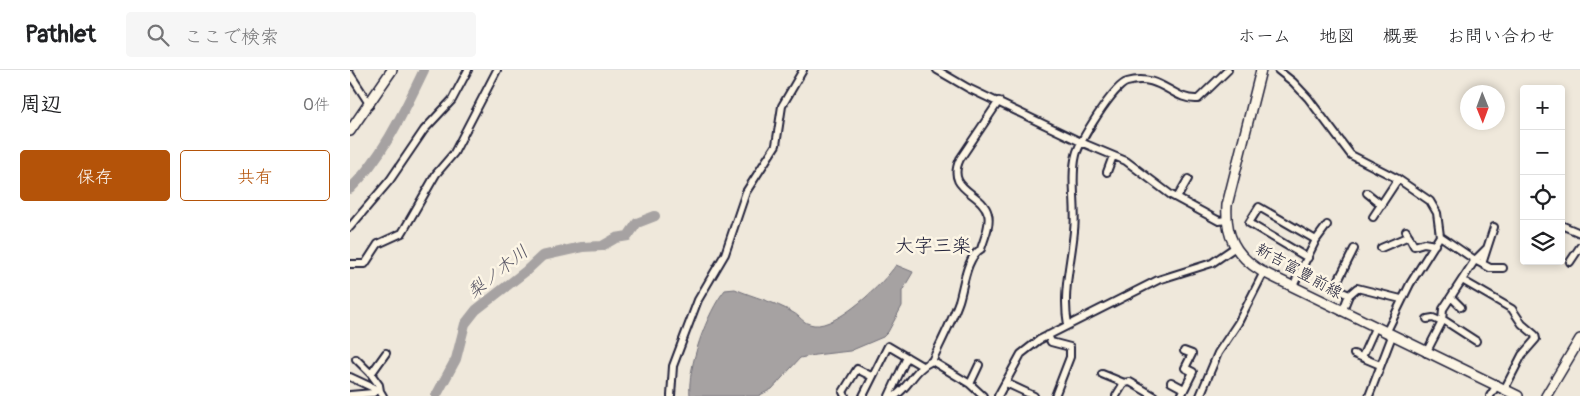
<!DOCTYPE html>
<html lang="ja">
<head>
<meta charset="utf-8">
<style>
	body { margin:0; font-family:Pangolin,"Klee One",sans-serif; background:#f6f6f6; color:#202124 }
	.controls { position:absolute; right:15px; top:15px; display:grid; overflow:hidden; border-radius:5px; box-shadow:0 2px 8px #0003 }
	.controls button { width:45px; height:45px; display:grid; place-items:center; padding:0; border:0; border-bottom:1px solid #e0e0e0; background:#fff; color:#202124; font:25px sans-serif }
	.compass { position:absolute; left:1110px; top:15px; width:45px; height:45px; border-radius:50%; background:#fff; box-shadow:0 2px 8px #0003; rotate:179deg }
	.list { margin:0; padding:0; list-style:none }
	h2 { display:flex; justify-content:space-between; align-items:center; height:65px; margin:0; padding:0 20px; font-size:21px }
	h2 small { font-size:16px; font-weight:400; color:#757577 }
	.actions { display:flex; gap:10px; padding:15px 20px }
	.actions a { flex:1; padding:11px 0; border:1px solid #b45309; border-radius:5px; text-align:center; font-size:18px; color:#b45309 }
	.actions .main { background:#b45309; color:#fff }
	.icon { flex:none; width:28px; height:28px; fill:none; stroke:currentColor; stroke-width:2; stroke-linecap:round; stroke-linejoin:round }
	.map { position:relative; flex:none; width:1230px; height:326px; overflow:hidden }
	header { display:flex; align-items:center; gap:30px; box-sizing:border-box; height:70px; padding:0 25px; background:#fff; border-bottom:1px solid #e0e0e0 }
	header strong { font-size:24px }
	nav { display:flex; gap:28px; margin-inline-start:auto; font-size:18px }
	.search { width:350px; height:45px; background:#f6f6f6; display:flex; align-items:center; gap:12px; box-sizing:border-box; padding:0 18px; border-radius:5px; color:#757577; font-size:19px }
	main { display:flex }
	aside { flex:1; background:#fff }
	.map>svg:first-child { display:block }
</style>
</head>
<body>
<header>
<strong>Pathlet</strong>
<div class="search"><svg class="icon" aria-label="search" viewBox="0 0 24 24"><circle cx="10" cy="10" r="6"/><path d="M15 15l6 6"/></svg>ここで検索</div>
<nav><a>ホーム</a><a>地図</a><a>概要</a><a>お問い合わせ</a></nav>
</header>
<main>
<aside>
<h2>周辺<small>0件</small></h2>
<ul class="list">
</ul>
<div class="actions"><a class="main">保存</a><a>共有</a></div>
</aside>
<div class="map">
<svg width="1230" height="326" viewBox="0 0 1230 326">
	<rect width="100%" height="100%" fill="#efe8db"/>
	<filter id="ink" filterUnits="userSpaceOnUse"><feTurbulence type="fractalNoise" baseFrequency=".02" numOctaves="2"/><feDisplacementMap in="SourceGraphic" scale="10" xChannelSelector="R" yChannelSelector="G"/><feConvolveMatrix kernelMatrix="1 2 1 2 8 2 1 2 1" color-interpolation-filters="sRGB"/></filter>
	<g filter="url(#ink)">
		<path fill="#a6a2a2" stroke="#716f79" d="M546,195l17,7 -1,2 -10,17v15l-14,26 -5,5 -33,14 -35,4 -15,3 -28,31 -14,7h-68c-3,-29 17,-84 35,-106l10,-1c18,8 40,13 57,23 10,5 9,11 22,13 23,3 70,-42 82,-60z"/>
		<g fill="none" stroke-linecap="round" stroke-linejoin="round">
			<path stroke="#a6a2a2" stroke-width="10" d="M0,119c33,-32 54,-78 74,-119
				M86,326l20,-37 9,-35 11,-14 50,-39 16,-15 40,-9 20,-1 14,-8 12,-2 9,-13 18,-7"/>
			<g stroke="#22223b" stroke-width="10">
				<path id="street" d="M587,0l31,18 115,55 43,18 45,34 48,26 7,-1
					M928,0l15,12 15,16 43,57 47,24 32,22 7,12 3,23 35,24 -32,49 -1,13 -16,31
					M0,4l20,31
					M757,102l6,-16
					M1017,123l15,12
					M827,128l11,-19
					M1023,147l25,-38
					M1211,155l19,8
					M0,157l40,-47 34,-50 28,-30 16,-30
					M1056,161l8,15 10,-3 11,2
					M1031,178l28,-12
					M1137,178l-12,12 15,8h13
					M958,188l-59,-35 10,-16 57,33
					M1220,192l10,-15
					M0,194h15l13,-20 24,-11 3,-5 31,-54 18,-21 43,-83
					M1132,194l12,-37
					M1112,210l50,29 10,15 13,11 1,4 -14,16 -17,33
					M943,216l23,-46 11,-15
					M999,225l8,-7 44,11
					M1101,227l10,10
					M992,242l7,-17 -11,-5 -1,-7 17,-34
					M1077,249l6,-1 9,4
					M1092,249l34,22
					M718,255c-6,-33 3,-61 6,-94 3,-24 -4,-52 2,-76 3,-13 38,-70 51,-73 34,-10 45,19 71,17l30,-29
					M1036,263l24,-49 30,-48
					M698,265l3,7 19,5v10l-15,39
					M1004,284l26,11
					M1012,287l13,-29
					M6,289l15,15
					M582,291l38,23 13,12
					M752,304l22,9
					M0,307l30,14 3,5
					M821,312l13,7
					M656,313l28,13
					M620,314l9,-19
					M30,321l-1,-6 -8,-11 15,-21
					M0,325l23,-2 4,-3
					M321,326l2,-30 25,-66 27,-46 21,-62 30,-47 6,-39 21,-36
					M495,326l-2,-4 14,-23 14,7
					M513,326l25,-50 34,20
					M539,326l18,-39
					M545,326c15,-10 19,-27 37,-35 9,-19 20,-40 27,-60 5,-16 7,-43 22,-52 3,-10 10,-25 7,-35 -6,-23 -43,-23 -28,-55l39,-58
					M648,326l23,-42 18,-14 119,-60 54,-17 22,-15
					M766,326l8,-13 6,-1 24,14
					M831,326l12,-24 -8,-4 7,-14 -8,-3
					M850,326l18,-43 20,-30 26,-51
					M1019,326l23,-60
					M1140,326l7,-11"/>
			</g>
			<g stroke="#22223b" stroke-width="12">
				<path id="secondary" d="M911,0l-34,135c-2,30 8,50 34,66l257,125
					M0,61l42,-61
					M1196,326l34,-57"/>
			</g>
			<use href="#street" stroke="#fcf5e5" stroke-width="6"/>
			<use href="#secondary" stroke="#fcf5e5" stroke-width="9"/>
		</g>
	</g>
	<g text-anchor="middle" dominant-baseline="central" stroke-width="5" stroke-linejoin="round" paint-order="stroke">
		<g font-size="16" fill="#22223b" stroke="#fcf5e5">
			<text transform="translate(949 201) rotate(29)">新吉富豊前線</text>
		</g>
		<g font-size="18" font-style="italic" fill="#575564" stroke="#fcf5e5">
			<text transform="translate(148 202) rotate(-39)">梨ノ木川</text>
		</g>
		<g font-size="19" fill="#22223b" stroke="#fcf5e5">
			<text x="583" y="176">大字三楽</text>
		</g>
	</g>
</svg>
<div class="controls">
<button>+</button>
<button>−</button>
<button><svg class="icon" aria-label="locate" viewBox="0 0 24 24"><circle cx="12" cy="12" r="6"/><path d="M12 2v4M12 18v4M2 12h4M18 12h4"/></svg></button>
<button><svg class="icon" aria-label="layers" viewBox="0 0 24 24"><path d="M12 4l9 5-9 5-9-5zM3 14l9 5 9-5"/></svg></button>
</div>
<svg class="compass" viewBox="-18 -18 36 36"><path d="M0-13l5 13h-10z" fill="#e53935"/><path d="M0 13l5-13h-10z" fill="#757577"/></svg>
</div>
</main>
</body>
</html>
